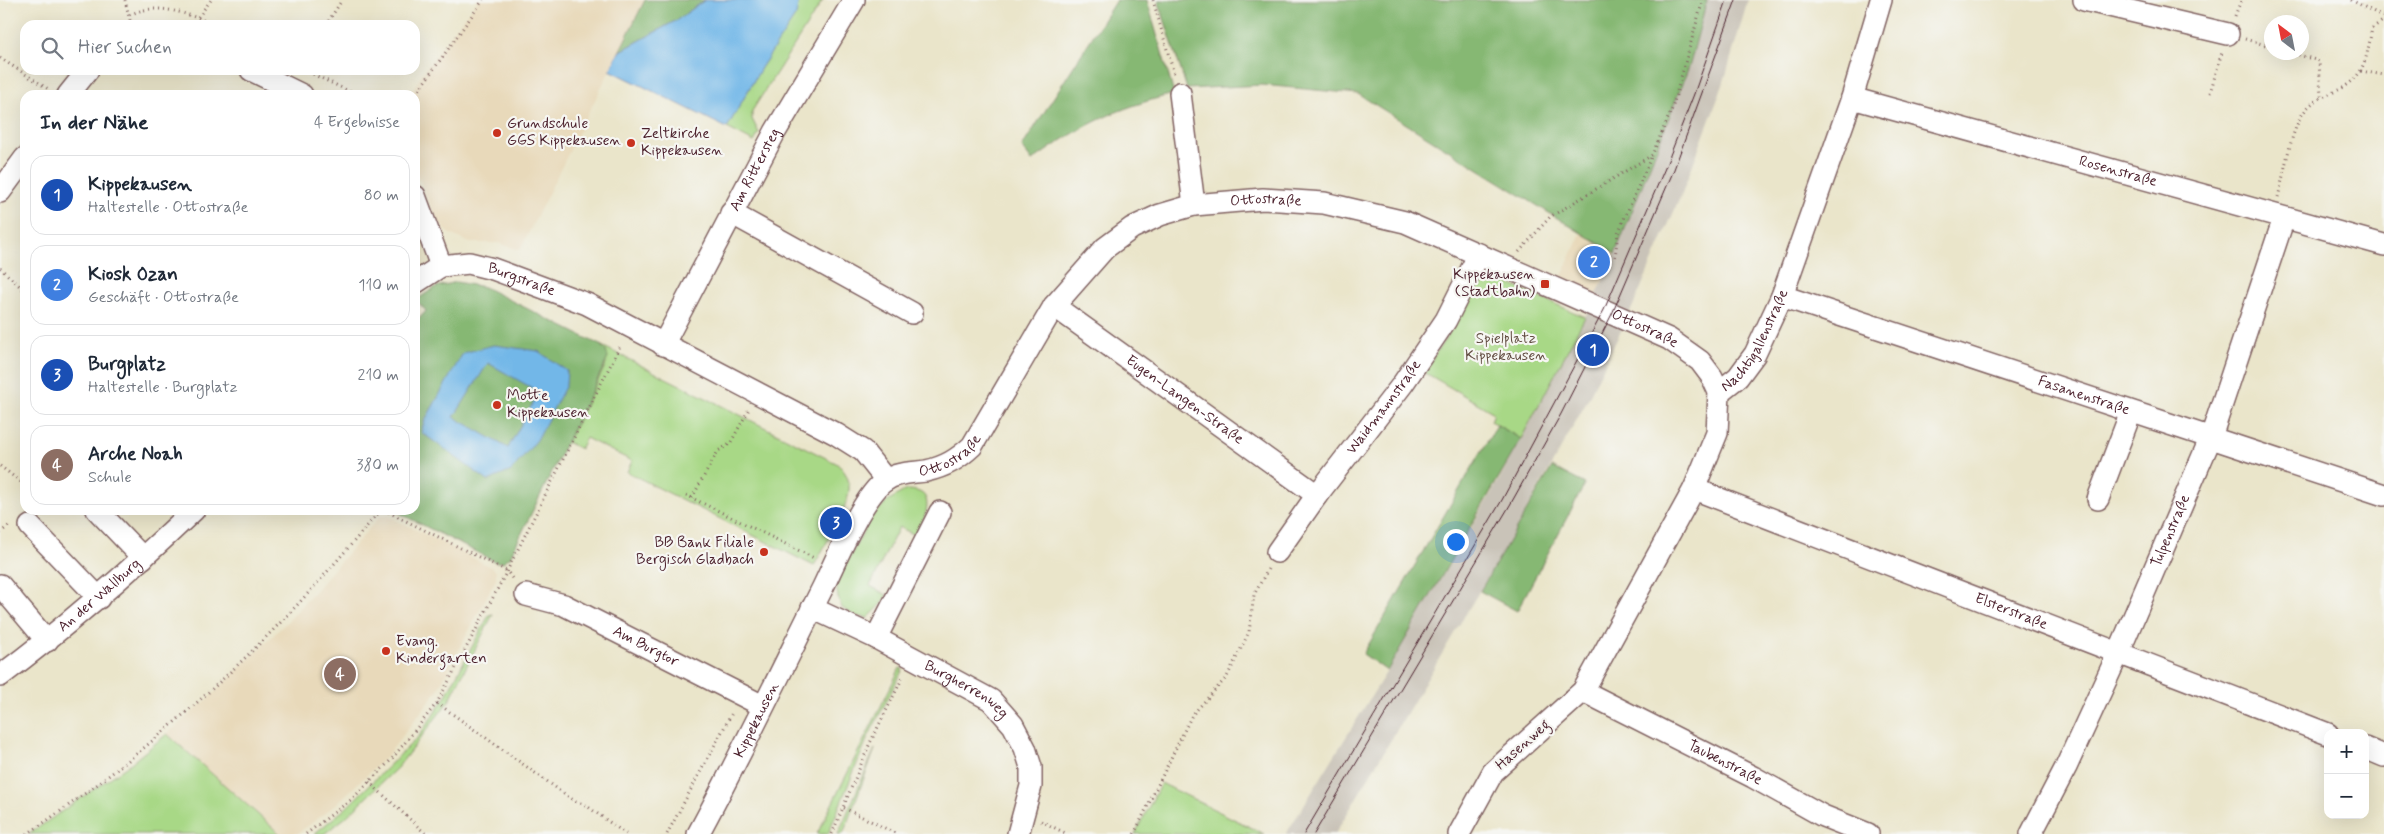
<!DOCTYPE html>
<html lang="de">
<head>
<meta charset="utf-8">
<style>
	body { margin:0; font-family:Mynerve,sans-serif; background:#f6f6f7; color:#1f2937 }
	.controls { position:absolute; right:15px; bottom:15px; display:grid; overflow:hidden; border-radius:10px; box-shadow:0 5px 20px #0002 }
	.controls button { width:45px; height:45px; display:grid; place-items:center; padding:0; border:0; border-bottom:1px solid #e0e1e3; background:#fff; color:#1f2937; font:25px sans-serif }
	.compass { position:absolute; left:2264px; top:15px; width:45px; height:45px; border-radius:50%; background:#fff; box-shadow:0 5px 20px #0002; rotate:328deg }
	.you { position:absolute; left:1455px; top:541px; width:18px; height:18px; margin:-12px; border:4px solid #fff; border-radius:50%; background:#1a73e8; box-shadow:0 0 0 8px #1a73e833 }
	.badge { display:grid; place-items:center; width:32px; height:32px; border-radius:50%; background:#b45309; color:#fff; font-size:16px; font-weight:700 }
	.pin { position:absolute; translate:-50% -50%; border:2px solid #fff; box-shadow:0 1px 5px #0006 }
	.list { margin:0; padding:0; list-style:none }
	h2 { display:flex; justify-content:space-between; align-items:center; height:65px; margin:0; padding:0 20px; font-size:21px }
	h2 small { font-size:16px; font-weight:400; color:#747a83 }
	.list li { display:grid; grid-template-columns:32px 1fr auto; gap:15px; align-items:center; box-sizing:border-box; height:80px; margin:0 10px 10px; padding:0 10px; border:1px solid #e0e1e3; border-radius:15px }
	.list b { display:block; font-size:19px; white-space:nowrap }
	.list p { margin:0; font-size:16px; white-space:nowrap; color:#747a83 }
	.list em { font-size:16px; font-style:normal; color:#747a83 }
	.icon { flex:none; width:28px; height:28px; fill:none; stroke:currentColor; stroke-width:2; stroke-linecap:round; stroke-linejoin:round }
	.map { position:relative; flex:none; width:2384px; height:834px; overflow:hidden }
	.search { position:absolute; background:#fff; box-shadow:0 5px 20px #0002; left:20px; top:20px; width:400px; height:55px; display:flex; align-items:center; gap:12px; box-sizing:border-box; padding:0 18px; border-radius:15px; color:#747a83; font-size:19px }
	.panel { position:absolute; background:#fff; box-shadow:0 5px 20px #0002; left:20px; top:90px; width:400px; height:425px; border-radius:15px }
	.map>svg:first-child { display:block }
</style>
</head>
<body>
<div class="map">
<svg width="2384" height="834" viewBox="0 0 2384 834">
	<rect width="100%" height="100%" fill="#f6f6f2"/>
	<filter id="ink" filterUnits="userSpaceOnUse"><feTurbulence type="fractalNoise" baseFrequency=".02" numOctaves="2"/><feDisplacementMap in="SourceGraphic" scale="10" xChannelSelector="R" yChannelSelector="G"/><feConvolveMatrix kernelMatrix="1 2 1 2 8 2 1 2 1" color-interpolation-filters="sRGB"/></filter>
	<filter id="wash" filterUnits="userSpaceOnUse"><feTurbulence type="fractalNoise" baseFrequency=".0096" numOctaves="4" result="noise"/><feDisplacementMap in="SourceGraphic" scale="20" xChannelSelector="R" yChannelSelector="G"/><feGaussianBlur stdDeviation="1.12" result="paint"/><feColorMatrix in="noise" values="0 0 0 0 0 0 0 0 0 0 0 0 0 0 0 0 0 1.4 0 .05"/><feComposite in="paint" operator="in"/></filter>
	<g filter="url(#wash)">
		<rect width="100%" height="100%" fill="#eae5ca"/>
		<path fill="#e8d9ba" d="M478,0h167l-125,250 -22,-7h-28l-22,-10 -10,-12 -23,-50v-76h-5l12,-21z
			M1581,233l34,21 -18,40 -36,-16z
			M380,516h8l105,52 3,3v8l-59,112 -50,65 -53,50 -37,28h-17l-113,-100 43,-37 82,-80z"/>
		<path fill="#c9c3b8" d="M1707,0h41l-25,85 -41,108 -49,113 -48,99 -76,136 -174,293h-49l101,-163 113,-193 97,-184 23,-52 70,-178z"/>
		<path fill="#a8d886" stroke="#797c58" d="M799,0h24l-71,111v8l7,14 -5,9 -27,-14 34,-60 35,-53z
			M1484,275h5l96,42 -64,122 -30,-18 3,-8 -70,-41 26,-41 30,-53z
			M600,345l236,118c9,7 14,16 13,27 -1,18 -26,58 -35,76l-187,-94 5,-11 -46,-23 -6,11 -13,-7 39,-78 -3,-17z
			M906,490c33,-1 19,27 11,46l-18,-9 -29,59 17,9 -6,10 -13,13 -13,-2 -13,-8 -4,-11 -2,-14 35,-66 18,-17z
			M493,614l-44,87 -51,66 -53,51 -21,16h-10l32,-26 73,-72 25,-37 45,-84z
			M900,668l3,1 -35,68 -40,97h-11z
			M167,734l113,100h-251l97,-67z
			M875,749l-32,85h-5z
			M1161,783l8,4 95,47h-129z"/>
		<path fill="#86b873" stroke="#686c4f" d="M645,0h60l-28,20 -58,32z
			M1116,0h31l27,94c-58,14 -94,32 -142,67l-10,-14z
			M1158,0h549l-17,64 -75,190 -257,-160 -96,-9 -75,4z
			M456,282l28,5 116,58 6,6 2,7 -98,199 -7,5h-7l-103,-52h22v-187l11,-12 -10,-11 20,-13z
			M1497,425l24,14 -134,232 -24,-17z
			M1552,467l33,17 -68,127 -37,-20z"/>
		<path fill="#72b7e8" stroke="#5e6b8a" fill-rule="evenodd" d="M705,0h94l-3,15 -35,53 -34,60 -117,-58 9,-18 58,-32z
			M494,345l44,6 29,20 -1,14 -29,55 -26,31 -23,10 -67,-49 3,-10 39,-69zM488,363l51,29 -31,56 -54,-31z"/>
	</g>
	<g filter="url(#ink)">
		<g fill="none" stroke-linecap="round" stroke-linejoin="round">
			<g stroke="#826463" stroke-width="24">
				<g id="minor">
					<path d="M2084,0l144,34"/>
					<path d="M251,70l51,25"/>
					<path d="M1180,93l14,112"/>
					<path d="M68,95l20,-25"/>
					<path id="s1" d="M1852,98l532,147"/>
					<path d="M0,192l25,-34"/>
					<path id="s2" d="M415,196l26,70 28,-3 24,6 94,35 249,130 27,17 23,29"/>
					<path d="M731,213l181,100"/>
					<path d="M415,283l26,-17"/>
					<path id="s3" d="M1782,296l602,199"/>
					<path id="s4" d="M1054,306l263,189"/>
					<path id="s5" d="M663,345l112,-213 79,-132"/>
					<path id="s6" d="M1719,392l19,-15 17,-23 27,-58 70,-198 29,-98"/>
					<path id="s7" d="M1694,489l634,245"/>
					<path d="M2098,499l33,-87"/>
					<path d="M97,510l46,48"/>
					<path d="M30,526l69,72"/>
					<path id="s8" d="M1277,552l40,-57 85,-110 44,-65 33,-66"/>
					<path d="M0,585l47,56"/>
					<path id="s9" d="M526,595l38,10 199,101"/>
					<path id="s10" d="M812,608l64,30 115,62 22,25 12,23 6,19v19l-13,48"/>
					<path d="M876,638l64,-126"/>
					<path id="s11" d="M0,676c69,-51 132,-107 194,-166"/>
					<path id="s12" d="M1583,691l170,86 70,39 45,18"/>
					<path d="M2365,748l19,8"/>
					<path id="s13" d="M698,834c44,-81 84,-165 125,-247 13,-27 40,-92 63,-107 12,-8 27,-7 40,-9 19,-4 32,-12 46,-25l82,-140 51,-58 27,-20 28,-13 34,-10 69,-6 61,4 81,19 264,117 31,22 12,16 7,15 -2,41 -23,56 -111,202 -90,81 -34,62"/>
					<path id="s14" d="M2031,834l35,-67 52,-113 93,-217 73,-219"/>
				</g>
			</g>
			<path stroke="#826463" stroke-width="3" stroke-dasharray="1 4" stroke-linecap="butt" d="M125,0l6,25
				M1153,0l21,74
				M2351,0l33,17
				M130,15c25,-14 60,-1 84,10
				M2235,16l6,-16
				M198,17l13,-17
				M326,25l16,-25
				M2245,39l27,8
				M2289,52l30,9 2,35
				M0,58l50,32
				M304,70l53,25
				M2361,71l23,4
				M2210,93l12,-41
				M415,99l6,-12 62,-87
				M2278,197c6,-22 13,-69 26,-85 9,-12 19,-15 32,-21 29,-12 31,-35 36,-63l12,-8
				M1519,252l31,-35 102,-62 20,-46 31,-109
				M1615,257l3,-24 34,-78
				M0,268l25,23
				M0,466l25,19
				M686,495l130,64
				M692,498l26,-47 12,-7 19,-35
				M384,510l123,61 7,10
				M0,533l11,-9
				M437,703l139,99 8,2 42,30
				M369,782l57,52
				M844,808l53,26
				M1041,821l26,13
				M27,834c92,-61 176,-132 253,-211 35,-36 68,-75 101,-113
				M306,834l46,-35 39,-39 46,-57 70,-132 114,-227
				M667,834l65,-121
				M832,834l38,-91 34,-68
				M1134,834l58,-119 35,-38 22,-45 5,-37 14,-26"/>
			<use href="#minor" stroke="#fff" stroke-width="21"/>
			<path stroke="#4a1f2b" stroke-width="1" d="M1304,834l198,-334 102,-190 61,-142 29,-74 33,-94
				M1314,834l196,-329 51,-91 51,-100 61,-142 63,-172"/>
		</g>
	</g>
	<g fill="#c8321e" stroke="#f6f6f2" stroke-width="2">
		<circle cx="497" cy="133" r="5"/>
		<circle cx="631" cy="143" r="5"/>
		<rect x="1540" y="279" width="10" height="10" rx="2.5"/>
		<circle cx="497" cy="405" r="5"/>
		<circle cx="764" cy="552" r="5"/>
		<circle cx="386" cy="651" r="5"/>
	</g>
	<g text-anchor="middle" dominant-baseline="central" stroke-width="4.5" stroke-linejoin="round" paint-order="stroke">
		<g font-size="15" fill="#4a1f2b" stroke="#f6f6f2" text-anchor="start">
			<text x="507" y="124">Grundschule<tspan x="507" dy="17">GGS Kippekausen</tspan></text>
			<text x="641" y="134">Zeltkirche<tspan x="641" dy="17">Kippekausen</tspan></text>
			<text x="1535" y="275" text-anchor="end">Kippekausen<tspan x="1535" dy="17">(Stadtbahn)</tspan></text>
			<text x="507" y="396">Motte<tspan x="507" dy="17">Kippekausen</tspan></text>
			<text x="754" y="543" text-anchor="end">BB Bank Filiale<tspan x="754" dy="17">Bergisch Gladbach</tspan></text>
			<text x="396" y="642">Evang.<tspan x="396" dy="17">Kindergarten</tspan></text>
		</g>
		<g font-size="15" fill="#4a1f2b" stroke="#f6f6f2">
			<text stroke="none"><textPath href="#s5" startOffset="198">Am Rittersteg</textPath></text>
			<text stroke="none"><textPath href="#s1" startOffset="276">Rosenstraße</textPath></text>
			<text stroke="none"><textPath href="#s13" startOffset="908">Ottostraße</textPath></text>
			<text stroke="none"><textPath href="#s2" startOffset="158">Burgstraße</textPath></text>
			<text stroke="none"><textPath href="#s13" startOffset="1312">Ottostraße</textPath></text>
			<text stroke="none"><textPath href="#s6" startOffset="64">Nachtigallenstraße</textPath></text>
			<text stroke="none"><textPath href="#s3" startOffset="318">Fasanenstraße</textPath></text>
			<text stroke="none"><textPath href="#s4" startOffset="161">Eugen-Langen-Straße</textPath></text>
			<text stroke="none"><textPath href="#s8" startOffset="180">Waidmannstraße</textPath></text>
			<text stroke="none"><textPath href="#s13" startOffset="472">Ottostraße</textPath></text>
			<text stroke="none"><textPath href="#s14" startOffset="334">Tulpenstraße</textPath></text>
			<text stroke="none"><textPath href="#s11" startOffset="128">An der Wallburg</textPath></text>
			<text stroke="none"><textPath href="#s7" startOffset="340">Elsterstraße</textPath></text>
			<text stroke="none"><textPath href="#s9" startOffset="131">Am Burgtor</textPath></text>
			<text stroke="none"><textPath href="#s10" startOffset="175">Burgherrenweg</textPath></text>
			<text stroke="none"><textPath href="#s13" startOffset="128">Kippekausen</textPath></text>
			<text transform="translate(1523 745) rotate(-42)">Hasenweg</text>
			<text stroke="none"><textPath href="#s12" startOffset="159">Taubenstraße</textPath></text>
		</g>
		<g font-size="15" fill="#624d42" stroke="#f6f6f2">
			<text x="1506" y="339">Spielplatz<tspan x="1506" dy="17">Kippekausen</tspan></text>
		</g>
	</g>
</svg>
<div class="controls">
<button>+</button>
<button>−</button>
</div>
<svg class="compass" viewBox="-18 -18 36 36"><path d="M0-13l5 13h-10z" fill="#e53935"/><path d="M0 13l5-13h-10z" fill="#747a83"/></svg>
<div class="you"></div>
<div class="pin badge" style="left:1593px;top:350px;background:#1a4fb4">1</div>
<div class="pin badge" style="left:1594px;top:262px;background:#3f7fe0">2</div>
<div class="pin badge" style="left:836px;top:523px;background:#1a4fb4">3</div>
<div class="pin badge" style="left:340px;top:674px;background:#8d6e63">4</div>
<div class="search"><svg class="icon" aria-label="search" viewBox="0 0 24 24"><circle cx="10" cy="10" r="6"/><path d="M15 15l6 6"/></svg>Hier suchen</div>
<section class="panel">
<h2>In der Nähe<small>4 Ergebnisse</small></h2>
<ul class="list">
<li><span class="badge" style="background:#1a4fb4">1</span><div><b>Kippekausen</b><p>Haltestelle · Ottostraße</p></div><em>80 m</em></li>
<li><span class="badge" style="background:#3f7fe0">2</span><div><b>Kiosk Ozan</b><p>Geschäft · Ottostraße</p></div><em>110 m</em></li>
<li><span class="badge" style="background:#1a4fb4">3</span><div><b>Burgplatz</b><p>Haltestelle · Burgplatz</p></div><em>210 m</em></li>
<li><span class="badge" style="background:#8d6e63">4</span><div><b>Arche Noah</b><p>Schule</p></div><em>380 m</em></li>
</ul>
</section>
</div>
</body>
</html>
